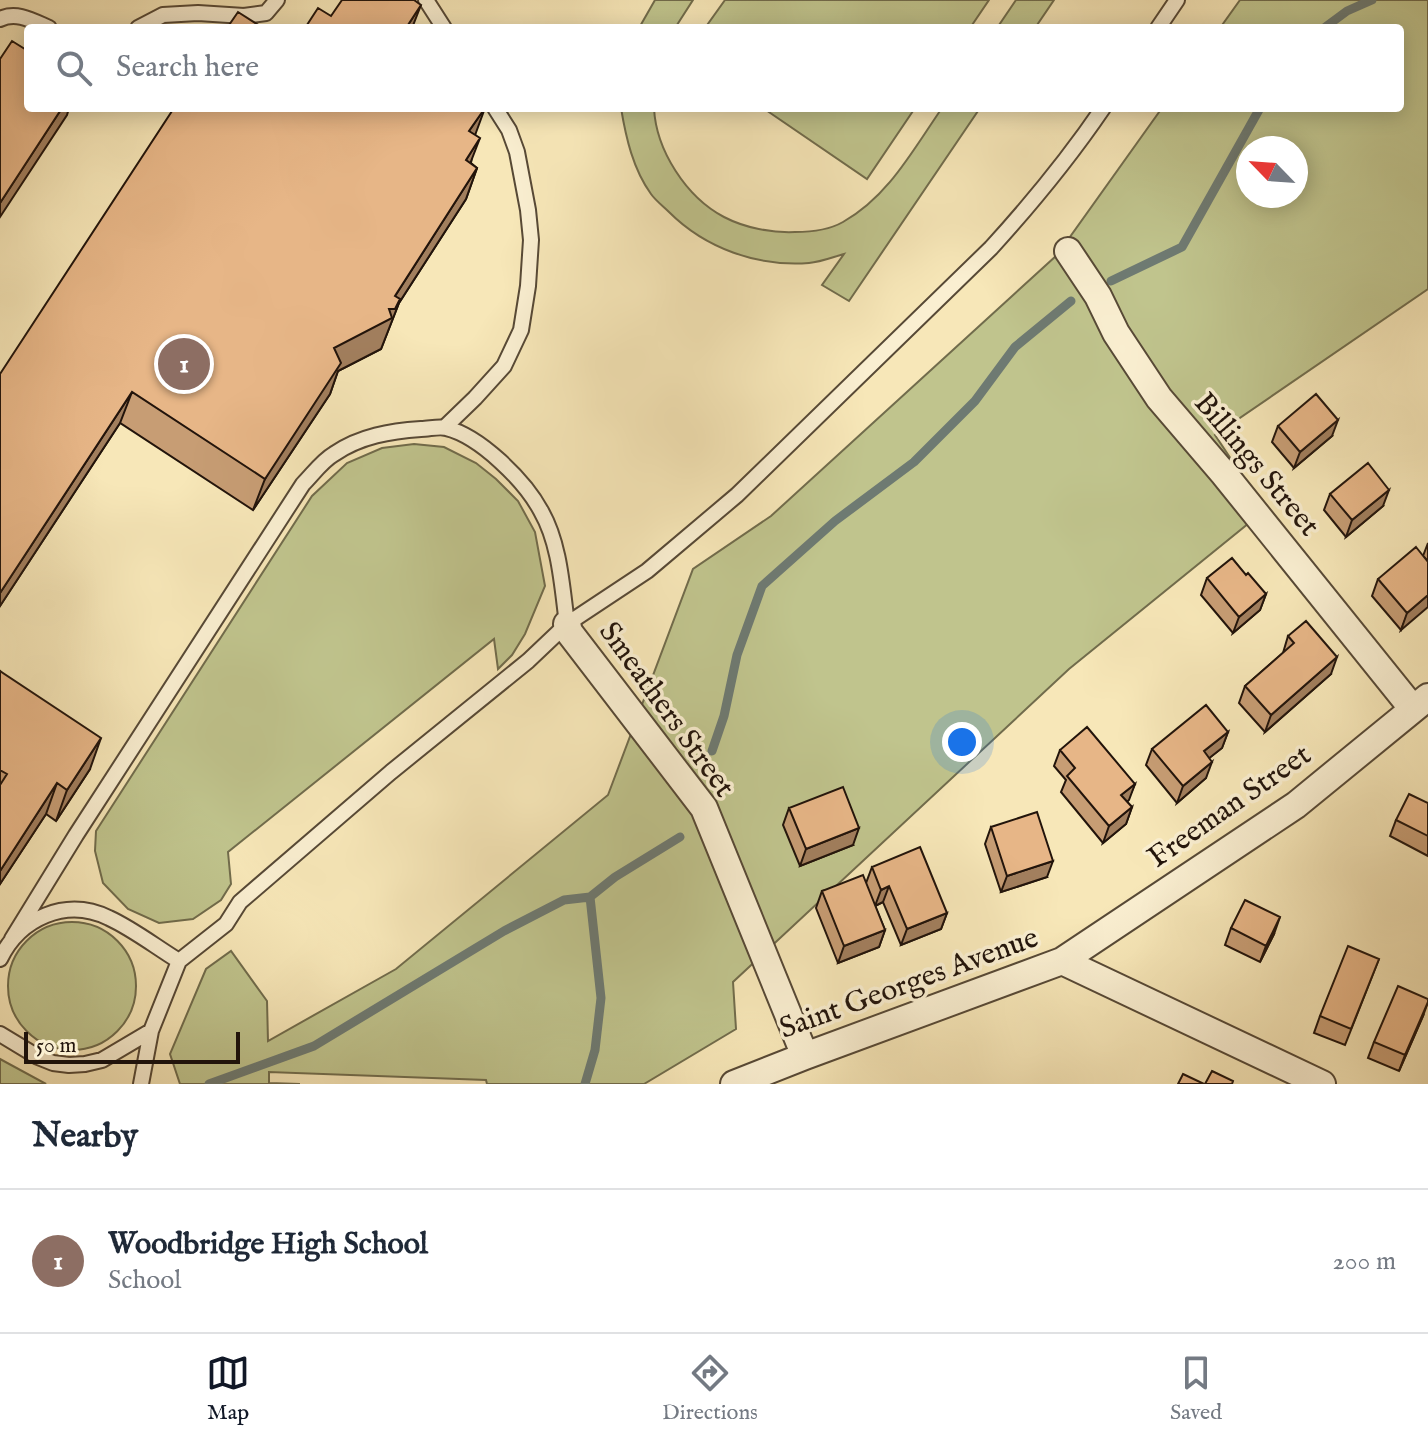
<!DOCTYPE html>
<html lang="en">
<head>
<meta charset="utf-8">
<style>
	body { margin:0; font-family:"IM FELL English",serif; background:#f6f6f7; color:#1f2937 }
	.compass { position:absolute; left:1236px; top:136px; width:72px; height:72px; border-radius:50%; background:#fff; box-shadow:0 4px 20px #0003; rotate:295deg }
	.scale { position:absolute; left:24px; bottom:20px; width:216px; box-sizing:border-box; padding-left:8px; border:4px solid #22140b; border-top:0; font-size:22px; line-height:28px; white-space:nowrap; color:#22140b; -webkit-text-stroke:6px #faefd1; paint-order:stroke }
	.you { position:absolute; left:962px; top:742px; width:28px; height:28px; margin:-20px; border:6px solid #fff; border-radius:50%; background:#1a73e8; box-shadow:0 0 0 12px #1a73e833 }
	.badge { display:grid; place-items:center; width:52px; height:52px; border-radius:50%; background:#111827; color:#fff; font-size:26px; font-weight:700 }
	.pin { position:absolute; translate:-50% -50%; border:4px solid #fff; box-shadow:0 2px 8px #0006 }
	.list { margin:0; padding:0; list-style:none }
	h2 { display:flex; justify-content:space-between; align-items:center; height:104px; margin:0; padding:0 32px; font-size:34px }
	h2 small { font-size:26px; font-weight:400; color:#747a83 }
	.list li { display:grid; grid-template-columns:52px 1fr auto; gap:24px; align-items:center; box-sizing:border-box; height:144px; padding:0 32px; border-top:2px solid #e0e1e3 }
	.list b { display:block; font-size:30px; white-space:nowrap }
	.list p { margin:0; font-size:26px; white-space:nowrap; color:#747a83 }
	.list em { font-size:26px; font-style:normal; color:#747a83 }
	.icon { flex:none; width:44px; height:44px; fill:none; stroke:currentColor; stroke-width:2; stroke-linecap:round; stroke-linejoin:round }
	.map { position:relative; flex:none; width:1428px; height:1084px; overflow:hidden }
	.search { position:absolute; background:#fff; box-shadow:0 4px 20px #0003; left:24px; right:24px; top:24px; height:88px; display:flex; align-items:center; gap:20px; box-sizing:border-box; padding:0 28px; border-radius:8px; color:#747a83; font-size:30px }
	.sheet { height:248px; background:#fff }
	nav { display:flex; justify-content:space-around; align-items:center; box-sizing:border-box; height:112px; border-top:2px solid #e0e1e3; background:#fff; font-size:22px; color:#747a83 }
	nav a { display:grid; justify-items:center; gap:4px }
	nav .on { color:#111827 }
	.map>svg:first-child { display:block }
</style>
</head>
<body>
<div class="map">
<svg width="1428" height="1084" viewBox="0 0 1428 1084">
	<rect width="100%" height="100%" fill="#f7e7b8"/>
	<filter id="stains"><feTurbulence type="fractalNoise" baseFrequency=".0025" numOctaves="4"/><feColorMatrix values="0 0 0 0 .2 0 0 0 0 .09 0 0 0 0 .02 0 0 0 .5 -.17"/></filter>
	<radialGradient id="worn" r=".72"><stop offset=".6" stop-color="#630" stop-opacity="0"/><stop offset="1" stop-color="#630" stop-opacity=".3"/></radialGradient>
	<path fill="#c0c48d" stroke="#716c4c" stroke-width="2" fill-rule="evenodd" d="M655,0h38l-18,28h-36z
		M725,0h264l-19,28h-265z
		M1016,0h38l-19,28h-38z
		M1240,0h188v289l-213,146 50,75 -196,159 -336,313 3,47 -92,55h-157l-1,-4 -217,-8v11l31,1h-120l-10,-30 36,-85 25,-18 36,50 1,40 128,-72 212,-174 85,-226 78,-53 286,-261 105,-147h238v-80h-180zM1248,148h48v48h-48z
		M621,108h33c2,42 32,89 70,109 21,11 48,16 71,15 16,0 34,-2 48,-10 45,-25 70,-72 99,-114h38l-131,193 -27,-16 22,-31c-11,3 -23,8 -35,9 -52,4 -104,-15 -140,-51 -6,-6 -13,-11 -18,-18 -18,-25 -25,-56 -30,-86z
		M763,108h152l-48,71z
		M414,444l30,3 32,16 20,16 22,22 17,31 10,54 -20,48 -13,21 -14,14 -4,-30 -266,213 3,32 -10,16 -28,19 -34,4 -31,-14 -25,-26 -8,-32 1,-20 216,-335 35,-33 35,-15z
		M8 986a64 64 0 1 1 128 0a64 64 0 1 1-128 0Z
		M0,1059l46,25h-46z"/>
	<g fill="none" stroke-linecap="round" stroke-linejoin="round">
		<path stroke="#6e7a72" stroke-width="9" d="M1324,28l23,-17 25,-11
			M1111,281l71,-34 78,-139
			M712,751l12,-35 13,-61 25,-69 73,-65 79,-59 61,-61 40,-54 56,-46
			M209,1084l105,-38 190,-115 60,-31 26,-3 25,-20 65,-40
			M585,1084l10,-34 6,-52 -11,-101"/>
		<g stroke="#574936" stroke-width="18">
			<path id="service" d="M426,0l18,28
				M0,19c17,-8 33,2 49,9
				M138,28l25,-13 35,-2 46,3 22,-3 11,-13
				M1158,28l19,-28
				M445,427l30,-29 29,-32 17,-36 7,-44 3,-46 -3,-30 -11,-58 -8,-22 -14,-22
				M12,939l64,-104 227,-351c10,-10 19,-23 31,-30 26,-18 57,-23 87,-25 8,0 18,-3 25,-1 34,8 79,53 95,83 19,33 21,76 26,113
				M0,959c20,-41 66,-62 109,-41 24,11 47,29 70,43l-28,70 -49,29 -17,4 -16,1 -16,-2 -15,-6 -38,-23
				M179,961l47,-37 14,-22 151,-130 137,-111 39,-37 80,-53 90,-76 254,-247c41,-45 78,-90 112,-140
				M141,1084l10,-53"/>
		</g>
		<g stroke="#574936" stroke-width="30">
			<path id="minor" d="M1068,251l30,45 18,37 43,65 65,76 189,235
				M567,624l2,8 135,176 101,248
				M1062,961l260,123
				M734,1084l71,-28 257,-95 234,-156 132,-108"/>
		</g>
		<use href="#service" stroke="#faefd1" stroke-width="14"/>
		<use href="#minor" stroke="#faefd1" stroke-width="26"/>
	</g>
	<path fill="#c79d74" stroke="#22140b" stroke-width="2" d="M475,135l-4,28 6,5 -11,31 -67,104 -18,46 -43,22 -8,23 -77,116 -133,-87 -120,183v-232z
		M1278,426l54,10 -38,32 -22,-26z
		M1330,494l53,12 -37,31 -22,-27z
		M1428,543v18l-5,-5z
		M1428,562l-27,68 -29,-34 6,-17z
		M1246,575l20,19 -6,16 -27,23 -32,-38 6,-17z
		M1288,636l43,38 -66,58 -26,-29 6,-17 38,-33z
		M0,671l90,98 -34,52 -10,-7 -46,70z
		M1228,732l-6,16 -13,10 -3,20 -29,25 -31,-38 6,-16z
		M1060,750l75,34 -8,18 5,5 -6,17 -23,19 -42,-51 5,-12 -12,-14z
		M1428,803v53l-38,-20 6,-16z
		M789,808l64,37 -53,21 -17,-41z
		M991,827l56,50 -46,15 -16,-48z
		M872,867l75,46 -6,16 -40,16 -18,-43 -8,4 10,24 -6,17 -41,16 -22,-55 6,-17 44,-8z
		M1231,928l43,6 -14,28 -35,-17z
		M1379,959l-34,86 -31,-12 6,-17z
		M1423,1016l-24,55 -31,-13 6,-16z"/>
	<path fill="#a27f5e" stroke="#22140b" stroke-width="2" d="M421,5l-9,23h-6z
		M62,108h7l-2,7 -67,102v-14z
		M485,108l-11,30 -5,-7z
		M480,138l-12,31 -2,-9z
		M477,168l-11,31 -67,104 -18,46 -43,22 -8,23 -77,116 12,-31 69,-131 61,-52z
		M132,392l-12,31 -120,183v-13z
		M1338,420l-6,16 -38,32 6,-16z
		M1389,490l-6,16 -37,31 6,-17z
		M1266,594l-6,16 -27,23 6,-16z
		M1428,595v12l-27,23 6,-17z
		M1337,657l-6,17 -66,58 6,-17z
		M1228,732l-6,16 -24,19 6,-16z
		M101,738l-11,31 -34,52 11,-31z
		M1212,762l-6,16 -29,25 6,-17z
		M57,783l-11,31 -46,70v-13z
		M1135,784l-6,16 -14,12 6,-17z
		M1132,807l-6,17 -23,19 6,-17z
		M859,828l-6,17 -53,21 6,-17z
		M1053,861l-6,16 -46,15 6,-16z
		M889,886l-6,16 -8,4 6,-16z
		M947,913l-6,16 -40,16 6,-16z
		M1280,917l-6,17 -14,28 6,-16z
		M885,930l-6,17 -41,16 6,-17z
		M1428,1002l-5,14 -24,55 6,-16z"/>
	<path fill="#e7b687" stroke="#22140b" stroke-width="2" d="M342,0h72l7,5 -15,23h-101l13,-20 13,8z
		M238,12l25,16h-36z
		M12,41l16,10v57h34l-62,95v-144z
		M174,108h311l-16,23 11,7 -14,22 11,8 -82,128 5,3 -5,10h-6l3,9 -58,30 7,15 -76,116 -133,-87 -132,201v-219z
		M1316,394l22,26 -38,32 -22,-26z
		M1368,463l21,27 -37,30 -22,-26z
		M1416,547l12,15v33l-21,18 -29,-34z
		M1232,558l14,17 2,-2 18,21 -27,23 -32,-39z
		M1306,621l31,36 -66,58 -26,-29 49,-43 -6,-7z
		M0,671l101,67 -34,52 -10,-7 -57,88v-86l7,-11 -7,-4z
		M1206,705l22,27 -24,19 8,11 -29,24 -31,-37z
		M1087,727l48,57 -14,11 11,12 -23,19 -42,-50 8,-8 -15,-18z
		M843,787l16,41 -53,21 -17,-41z
		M1409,794l19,9v33l-32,-16z
		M1037,812l16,49 -46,15 -16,-49z
		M920,847l27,66 -40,16 -18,-43 -8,4 -9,-23z
		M863,875l22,55 -41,16 -22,-55z
		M1245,900l35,17 -14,29 -35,-18z
		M1348,946l31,13 -28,70 -31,-13z
		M1398,986l30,13v3l-23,53 -31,-13z
		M1212,1071l21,10 -1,3h-27z
		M1183,1074l21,10h-26z"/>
	<g text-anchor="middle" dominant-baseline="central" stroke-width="7" stroke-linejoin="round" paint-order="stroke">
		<g font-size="30" fill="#22140b" stroke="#faefd1">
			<text transform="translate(1256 465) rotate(50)">Billings Street</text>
			<text transform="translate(666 710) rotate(54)">Smeathers Street</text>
			<text transform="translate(1230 807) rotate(-35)">Freeman Street</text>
			<text transform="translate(909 984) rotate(-20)">Saint Georges Avenue</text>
		</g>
	</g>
	<rect width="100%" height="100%" filter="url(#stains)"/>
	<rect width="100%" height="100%" fill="url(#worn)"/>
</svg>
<svg class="compass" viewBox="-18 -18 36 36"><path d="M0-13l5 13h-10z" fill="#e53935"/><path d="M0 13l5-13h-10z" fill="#747a83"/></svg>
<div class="scale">50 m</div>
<div class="you"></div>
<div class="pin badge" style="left:184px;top:364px;background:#8d6e63">1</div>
<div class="search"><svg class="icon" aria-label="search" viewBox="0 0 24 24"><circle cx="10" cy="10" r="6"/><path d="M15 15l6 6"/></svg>Search here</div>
</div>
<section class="sheet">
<h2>Nearby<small></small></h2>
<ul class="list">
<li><span class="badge" style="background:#8d6e63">1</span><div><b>Woodbridge High School</b><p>School</p></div><em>200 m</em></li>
</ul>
</section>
<nav>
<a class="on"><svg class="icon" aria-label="map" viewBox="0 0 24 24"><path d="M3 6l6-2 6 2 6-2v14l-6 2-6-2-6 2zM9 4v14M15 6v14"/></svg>Map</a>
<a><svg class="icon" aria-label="directions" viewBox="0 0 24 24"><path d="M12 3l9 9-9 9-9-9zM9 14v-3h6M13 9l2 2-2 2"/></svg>Directions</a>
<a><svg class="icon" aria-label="saved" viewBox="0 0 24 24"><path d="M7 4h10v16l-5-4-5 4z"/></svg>Saved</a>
</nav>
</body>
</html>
